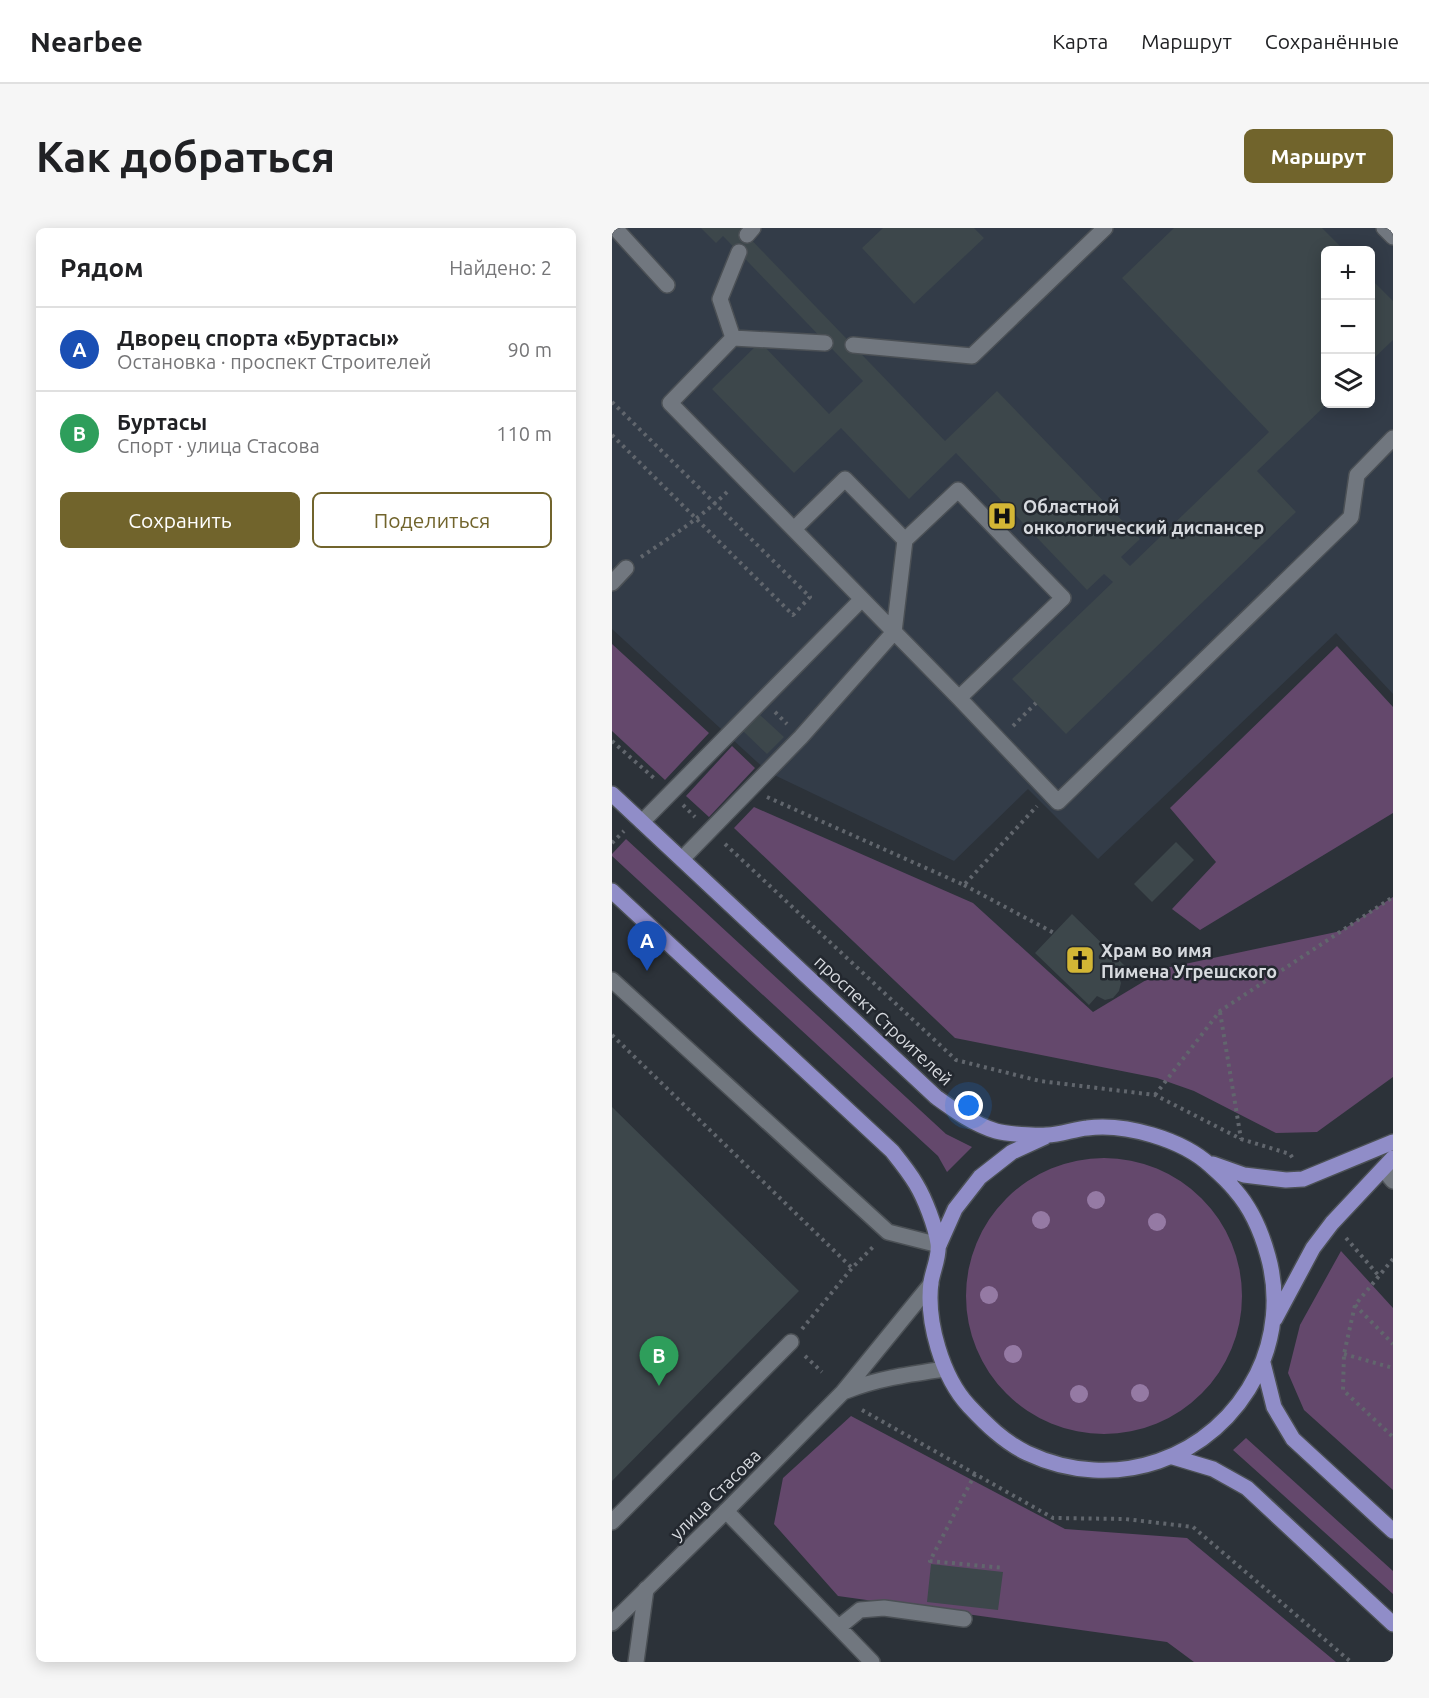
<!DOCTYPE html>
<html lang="ru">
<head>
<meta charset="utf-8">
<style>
	body { margin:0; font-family:Ubuntu,sans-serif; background:#f6f6f6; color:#202124 }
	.controls { position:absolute; right:18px; top:18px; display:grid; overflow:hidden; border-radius:9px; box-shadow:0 3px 15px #0003 }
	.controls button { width:54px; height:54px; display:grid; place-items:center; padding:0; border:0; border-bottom:2px solid #e0e0e0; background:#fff; color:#202124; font:30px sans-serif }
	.you { position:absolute; left:357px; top:878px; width:21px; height:21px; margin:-15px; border:4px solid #fff; border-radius:50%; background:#1a73e8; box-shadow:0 0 0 9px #1a73e833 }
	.badge { display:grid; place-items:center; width:39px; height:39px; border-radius:50%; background:#71642c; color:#fff; font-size:20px; font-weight:700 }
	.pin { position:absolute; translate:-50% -50px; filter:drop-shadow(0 2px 3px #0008) }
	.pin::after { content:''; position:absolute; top:32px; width:21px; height:18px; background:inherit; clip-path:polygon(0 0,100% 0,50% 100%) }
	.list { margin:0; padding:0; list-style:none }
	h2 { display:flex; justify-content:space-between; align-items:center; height:78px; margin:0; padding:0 24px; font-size:26px }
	h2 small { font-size:20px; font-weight:400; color:#757577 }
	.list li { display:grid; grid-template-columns:39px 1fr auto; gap:18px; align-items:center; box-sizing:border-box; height:84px; padding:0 24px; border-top:2px solid #e0e0e0 }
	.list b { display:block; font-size:22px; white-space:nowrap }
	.list p { margin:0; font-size:20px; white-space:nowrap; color:#757577 }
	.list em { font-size:20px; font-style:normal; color:#757577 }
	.actions { display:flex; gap:12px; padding:18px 24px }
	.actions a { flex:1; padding:14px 0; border:2px solid #71642c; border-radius:9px; text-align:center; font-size:21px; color:#71642c }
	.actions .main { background:#71642c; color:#fff }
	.icon { flex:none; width:33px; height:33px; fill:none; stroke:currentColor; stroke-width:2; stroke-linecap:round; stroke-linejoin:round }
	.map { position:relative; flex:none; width:781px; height:1434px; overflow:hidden; border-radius:9px }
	header { display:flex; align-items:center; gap:36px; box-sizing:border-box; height:84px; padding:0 30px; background:#fff; border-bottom:2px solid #e0e0e0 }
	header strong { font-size:28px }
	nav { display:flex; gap:33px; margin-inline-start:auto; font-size:21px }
	.intro { display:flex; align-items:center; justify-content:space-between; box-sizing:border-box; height:144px; padding:0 36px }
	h1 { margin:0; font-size:42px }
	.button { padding:15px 27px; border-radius:9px; background:#71642c; color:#fff; font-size:21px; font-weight:700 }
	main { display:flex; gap:36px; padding:0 36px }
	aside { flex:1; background:#fff; border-radius:9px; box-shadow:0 3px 15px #0003 }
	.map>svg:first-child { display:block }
</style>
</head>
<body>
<header>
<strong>Nearbee</strong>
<nav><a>Карта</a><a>Маршрут</a><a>Сохранённые</a></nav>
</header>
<div class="intro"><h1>Как добраться</h1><a class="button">Маршрут</a></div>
<main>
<aside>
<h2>Рядом<small>Найдено: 2</small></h2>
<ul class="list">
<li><span class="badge" style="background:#1a4fb4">A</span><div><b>Дворец спорта «Буртасы»</b><p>Остановка · проспект Строителей</p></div><em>90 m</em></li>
<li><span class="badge" style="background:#2e9e5b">B</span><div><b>Буртасы</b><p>Спорт · улица Стасова</p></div><em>110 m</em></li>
</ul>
<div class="actions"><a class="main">Сохранить</a><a>Поделиться</a></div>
</aside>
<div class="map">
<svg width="781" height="1434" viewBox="0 0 781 1434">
	<rect width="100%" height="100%" fill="#2c3239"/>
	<path fill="#333c48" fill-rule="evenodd" d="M0,0h781v466l-57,-61 -238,226 -70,-70 -74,72 -186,-89 -156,-143zM714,22h44v154h-44z"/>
	<path fill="#64486c" d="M0,416l97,89 -44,47 -53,-49z
		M725,418l56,61v106l-193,117 -28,-21 44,-47 -46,-54z
		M120,518l23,22 -46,49 -23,-21z
		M142,579l219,96 120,109 73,-44 175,-37 52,-34v180l-76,55 -41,1 -82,-42 -37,-13 -202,-40 -221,-210z
		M14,611l320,295 26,13 -25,25 -9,-16 -326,-300v-2z
		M354 1068a138 138 0 1 1 276 0a138 138 0 1 1-276 0Z
		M729,1023l52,57v182l-89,-80 -16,-37 12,-48z
		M239,1188l214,113 122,9 149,124h-142l-27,-20 -329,-46 -64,-72 9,-46z
		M634,1210l147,133v23l-160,-144z"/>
	<path fill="#3d474b" d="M89,0h39l205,213 52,-50 143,148 -19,18 9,9 139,-134 -147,-154 52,-50h148l22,22h-18v154h1l-70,67 39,41 -230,222 -54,-55 101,-97 -9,-8 -17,16 -131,-137 -47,46 -68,-71 -47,45 -82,-84 48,-47 69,72 34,-33 -140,-145 -7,7z
		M271,0h91l10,10 -70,66 -52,-56z
		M758,50l23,23v39l-23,22z
		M148,487l24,22 -17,17 -24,-23z
		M564,614l18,18 -42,42 -18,-18z
		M460,686l53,52 -7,9 3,8 -2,8 -6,7 -8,2 -8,-4 -8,9 -54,-52z
		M0,879l187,184 -187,190z
		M319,1336l72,8 -5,38 -71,-8z"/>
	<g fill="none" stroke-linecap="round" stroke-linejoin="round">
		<g stroke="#4b5055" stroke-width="18">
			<path id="lane" d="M3,0l52,57
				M772,0l9,9
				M135,7l6,-7
				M121,110l-13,-39 19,-47
				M213,115l-92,-5 -63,65 289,295 99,104 293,-285 6,-42 36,-37
				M241,117l119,11 133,-128
				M293,312l53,-50 105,108 -104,100
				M0,355l14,-15
				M30,594l220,-223
				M70,631l119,-122 93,-105 11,-92 -60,-61 -51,50
				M0,752l276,252 51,13
				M771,941l10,12
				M114,1283l146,151
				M0,1294l179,-180
				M227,1399l21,-17 24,-2 80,11
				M24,1434l10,-73"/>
		</g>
		<g stroke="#4b5055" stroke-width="18">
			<path id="street" d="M234,1163c33,-13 65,-17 99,-22
				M0,1395l114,-112 117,-119 88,-108"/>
		</g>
		<g stroke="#4b5055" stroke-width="18">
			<path id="primary" d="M0,566l324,303c18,13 37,27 60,34 10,3 40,5 51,4 14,0 27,-6 40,-7 38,-5 95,11 124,38 8,7 17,15 24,24 16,18 27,44 33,66 11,39 7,82 -11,118 -43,86 -143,120 -230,79 -23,-11 -41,-29 -58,-47 -27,-29 -43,-85 -38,-124 2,-12 9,-27 7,-39 -3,-18 -13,-44 -22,-59 -7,-12 -16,-23 -24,-33l-280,-260
				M601,936l31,11 42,5 17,-1 90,-37
				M327,1017l16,-36 25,-32 32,-25 33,-15
				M663,1091l38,-71 19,-25 61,-65
				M651,1135l11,44 19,32 100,92
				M561,1229l40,12 34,19 146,136"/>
		</g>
		<path stroke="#61666d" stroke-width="4" stroke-dasharray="3 4.5" stroke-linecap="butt" d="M0,174l198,195 -17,18 -181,-180
			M29,329c31,-21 61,-40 87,-66
			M163,484l12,12
			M401,498l23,-23
			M0,513l44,39
			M155,569l197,88 73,-79
			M71,577l12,12
			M0,615l12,-12
			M113,616l231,216 84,21 115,14 86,44 49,15 4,6
			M352,657l90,48
			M608,784l21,127
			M0,807l240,233
			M543,867l65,-84 173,-114
			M734,1010l33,38
			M781,1031l-38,46 -11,49 -1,36 50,47
			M743,1077l38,39
			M190,1101l50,-61 22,-22
			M732,1126l49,14
			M193,1128l17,16
			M250,1182l191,108 72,1 68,8 158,135
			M363,1246l-45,87 74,7"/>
		<use href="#lane" stroke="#71777f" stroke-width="15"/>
		<use href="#street" stroke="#71777f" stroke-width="15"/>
		<use href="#primary" stroke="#908dc8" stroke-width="15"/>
	</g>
	<g fill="#957aa4">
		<circle cx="484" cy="972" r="9"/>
		<circle cx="429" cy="992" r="9"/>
		<circle cx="545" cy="994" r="9"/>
		<circle cx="377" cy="1067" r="9"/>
		<circle cx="401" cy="1126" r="9"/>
		<circle cx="528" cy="1165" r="9"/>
		<circle cx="467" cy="1166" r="9"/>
	</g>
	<defs>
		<g id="hospital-square" transform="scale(1.5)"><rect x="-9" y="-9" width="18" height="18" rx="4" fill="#d3b635" stroke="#23282f"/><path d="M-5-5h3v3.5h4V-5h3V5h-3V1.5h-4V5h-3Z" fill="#111"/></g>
		<g id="church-square" transform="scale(1.5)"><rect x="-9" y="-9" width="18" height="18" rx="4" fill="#d3b635" stroke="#23282f"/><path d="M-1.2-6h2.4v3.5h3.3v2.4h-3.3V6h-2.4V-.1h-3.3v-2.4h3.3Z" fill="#111"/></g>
	</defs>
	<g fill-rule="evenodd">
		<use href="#hospital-square" x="390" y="288"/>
		<use href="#church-square" x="468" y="732"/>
	</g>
	<g text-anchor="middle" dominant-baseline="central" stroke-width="5" stroke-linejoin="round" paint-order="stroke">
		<g font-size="18" font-weight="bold" fill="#d7dadf" stroke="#23282f" text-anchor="start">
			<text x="411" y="278">Областной<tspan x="411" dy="21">онкологический диспансер</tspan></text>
			<text x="489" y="722">Храм во имя<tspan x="489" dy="21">Пимена Угрешского</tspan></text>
		</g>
		<g font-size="18" fill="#d7dadf" stroke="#23282f">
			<text transform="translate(272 792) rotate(43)">проспект Строителей</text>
			<text transform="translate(103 1266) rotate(-45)">улица Стасова</text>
		</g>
	</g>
</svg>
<div class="controls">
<button>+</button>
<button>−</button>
<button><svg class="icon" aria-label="layers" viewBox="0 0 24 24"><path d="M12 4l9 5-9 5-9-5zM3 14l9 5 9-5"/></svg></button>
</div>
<div class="you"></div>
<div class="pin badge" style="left:35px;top:743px;background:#1a4fb4">A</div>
<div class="pin badge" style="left:47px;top:1158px;background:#2e9e5b">B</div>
</div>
</main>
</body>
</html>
